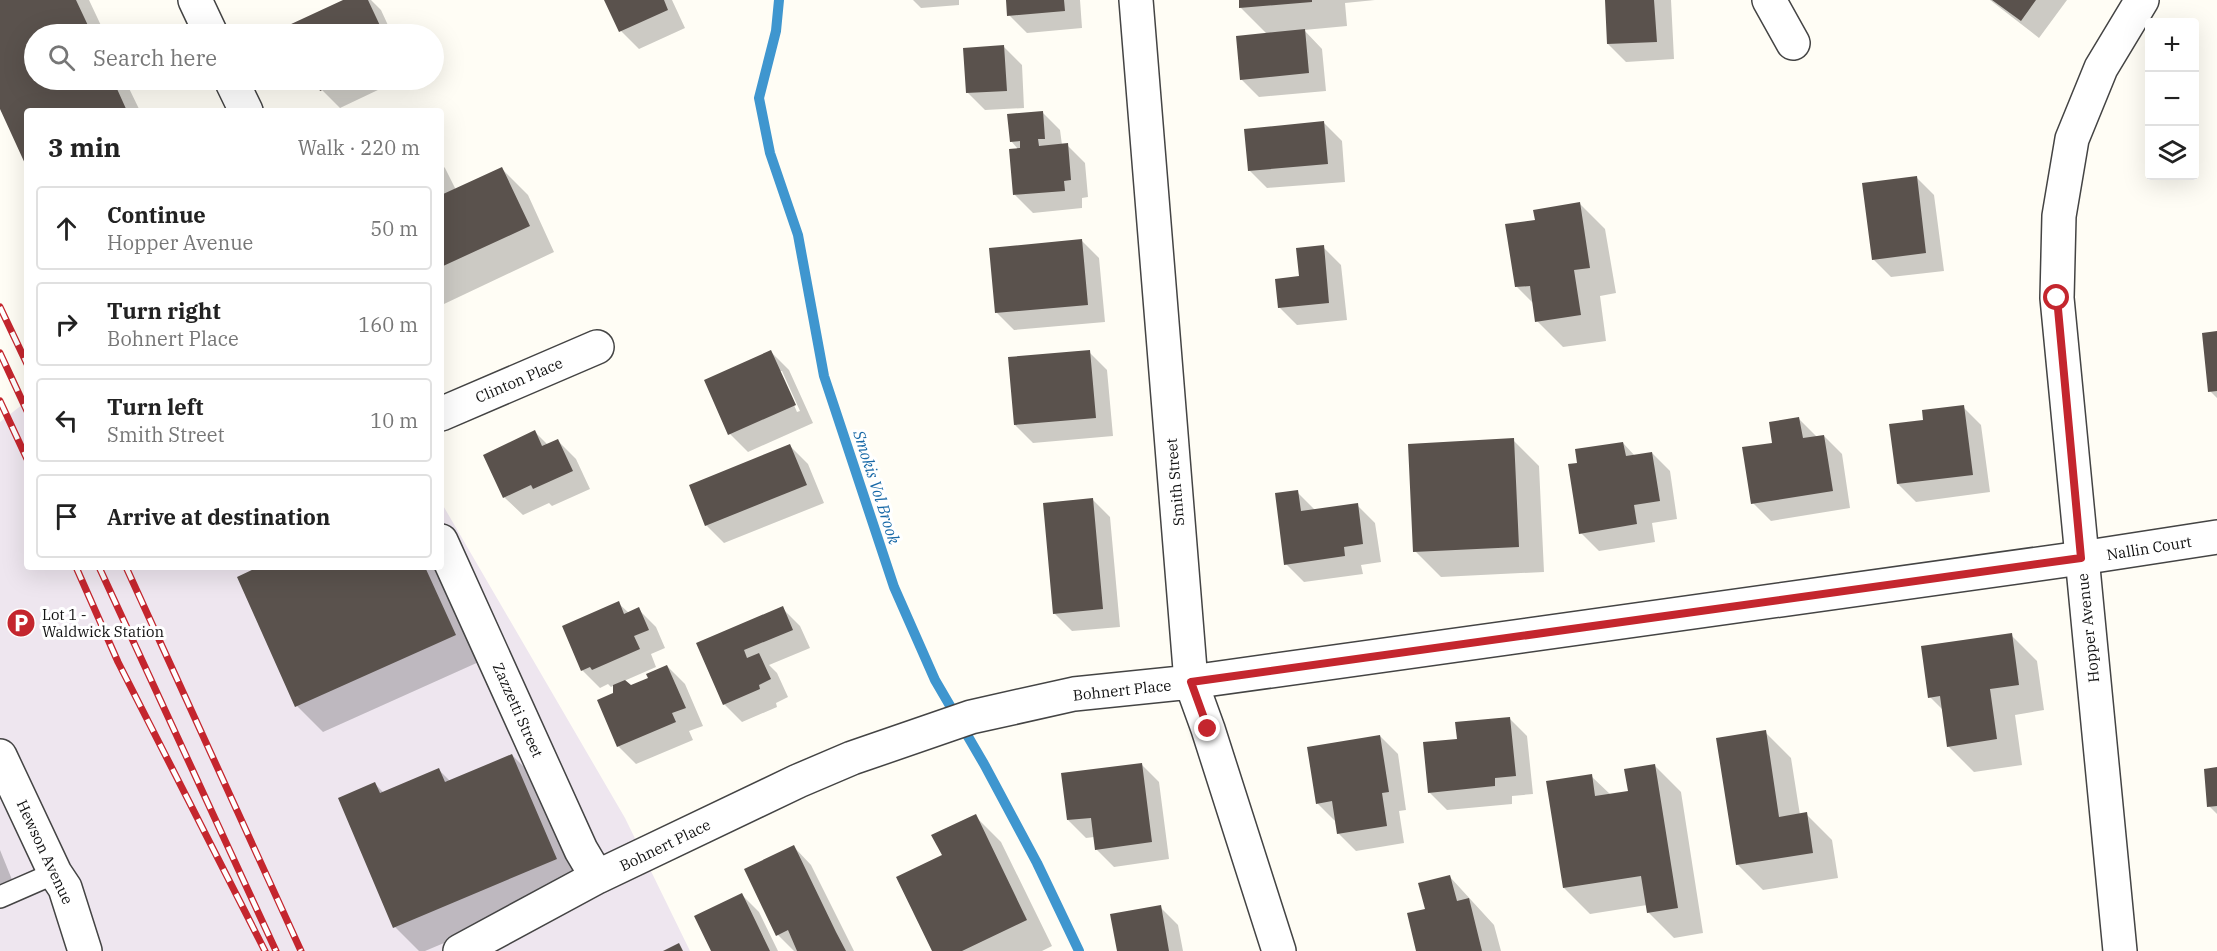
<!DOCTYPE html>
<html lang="en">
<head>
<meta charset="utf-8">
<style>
	body { margin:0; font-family:"IBM Plex Serif",serif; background:#f2f2f2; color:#222 }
	.controls { position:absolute; right:18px; top:18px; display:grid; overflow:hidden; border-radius:6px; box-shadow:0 6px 24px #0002 }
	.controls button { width:54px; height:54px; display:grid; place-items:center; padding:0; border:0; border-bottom:2px solid #e0e0e0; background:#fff; color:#222; font:30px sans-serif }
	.stop { position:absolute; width:18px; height:18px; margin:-14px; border:4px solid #c4262e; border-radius:50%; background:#fff }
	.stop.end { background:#c4262e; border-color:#fff; box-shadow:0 2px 6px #0008 }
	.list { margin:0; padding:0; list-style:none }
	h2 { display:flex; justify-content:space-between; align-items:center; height:78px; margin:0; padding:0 24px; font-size:26px }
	h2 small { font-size:20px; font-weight:400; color:#767676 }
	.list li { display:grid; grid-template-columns:39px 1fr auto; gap:18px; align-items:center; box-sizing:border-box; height:84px; margin:0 12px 12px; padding:0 12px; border:2px solid #e0e0e0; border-radius:6px }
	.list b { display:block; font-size:22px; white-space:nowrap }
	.list p { margin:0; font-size:20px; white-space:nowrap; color:#767676 }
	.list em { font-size:20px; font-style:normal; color:#767676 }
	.icon { flex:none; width:33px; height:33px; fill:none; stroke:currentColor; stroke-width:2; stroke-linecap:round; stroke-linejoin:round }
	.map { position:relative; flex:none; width:2217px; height:951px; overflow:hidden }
	.search { position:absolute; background:#fff; box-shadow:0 6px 24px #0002; left:24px; top:24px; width:420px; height:66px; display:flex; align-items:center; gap:15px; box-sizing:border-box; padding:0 21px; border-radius:33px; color:#767676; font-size:22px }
	.panel { position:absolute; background:#fff; box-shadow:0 6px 24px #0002; left:24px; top:108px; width:420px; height:462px; border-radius:6px }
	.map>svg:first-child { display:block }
</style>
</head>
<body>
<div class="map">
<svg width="2217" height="951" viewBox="0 0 2217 951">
	<rect width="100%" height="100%" fill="#fffdf5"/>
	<path fill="#eee6ef" d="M27,401v166h414v-65l184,316 65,133h-690v-529z"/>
	<path fill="#0003" fill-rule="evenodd" d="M0,0h89l16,34h-71v46h91l15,31h-113v53l-27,-59z
		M347,0h24l10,10 11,24h-96l-5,-8z
		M606,0h66l13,28 -46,21 -18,-18z
		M913,0h46v5l-38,3z
		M1008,0h72l2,28 -55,5 -18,-18z
		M1240,0h135l-30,3 2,23 -43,4 18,19 4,42 -67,6 -18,-18 26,-45 -26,-26z
		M1606,0h65l3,59 -48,3 -18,-18z
		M1990,0h77l-28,38z
		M1004,47l18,18 2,43 -39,2 -18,-18z
		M317,80h82l-59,28 -18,-18z
		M1042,112l18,18 2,15h5l18,18 3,34 -6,1v10l-49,5 -18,-18 4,-45 -8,-9z
		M1324,123l18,18 3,41 -78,6 -18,-18z
		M441,164l4,4 11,22 46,-21 26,26 26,57 -110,52 -3,-4z
		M1916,177l18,18 10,76 -53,6 -18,-18z
		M1579,203l26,26 11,64 -16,3 6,45 -43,6 -26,-26 -3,-17 -17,-17 19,-66z
		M1081,240l18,18 6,64 -91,8 -18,-18z
		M1323,247l18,18 6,55 -50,5 -18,-18z
		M2217,333v65l-7,-7z
		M771,352l18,18 24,53 -65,29 -18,-18zM779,371h3l18,40 -3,1z
		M1089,352l18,18 6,66 -80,7 -18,-18z
		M1963,407l18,18 9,67 -74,10 -18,-18 27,-63z
		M1799,419l18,18 7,-1 18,18 8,54 -79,13 -18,-18 21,-59z
		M535,432l13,13 10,-4 18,18 14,30 -38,17 -3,-3 -26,12 -18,-17 -20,-43z
		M1513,440l26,26 5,106 -103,5 -26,-26z
		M1623,443l12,13 17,-3 18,18 7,48 -25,4 3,19 -56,9 -18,-18 -2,-69z
		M790,446l18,18 16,39 -100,40 -18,-18z
		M1297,492l18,18 42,-5 18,18 6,39 -20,3 2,9 -59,8 -18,-18z
		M1092,499l18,18 10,110 -48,4 -18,-18z
		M262,567h176l43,94 -158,71 -26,-26z
		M618,603l11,10 9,-4 18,18 9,21 -14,6 5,13 -32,14 7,5 19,-7 17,-13 18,18 18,42 -14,5 4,9 -57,24 -18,-18 -3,-61 -4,2 -3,-3 -8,4 -18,-18z
		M782,608l18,18 10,22 -41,17 8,8 11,24 -12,6 1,4 -35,15 -18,-18 -26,-60z
		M2011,635l26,26 7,49 -29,5 7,50 -48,7 -26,-26 -5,-36 -13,-13z
		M1509,718l18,18 6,58 -21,2v8l-65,6 -18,-18 29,-52z
		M1765,732l26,26 9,57 6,-1 26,26 6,38 -75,12 -26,-26z
		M1380,736l18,18 8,56 -7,1 5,32 -48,8 -18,-18 -3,-12 -18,-18z
		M512,755l26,26 44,104 -157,66h-6l-24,-24 -20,-143 9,9 55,-23 11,11z
		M1141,764l18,18 10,77 -55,8 -18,-18 -2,-12 -8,1 -18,-18z
		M1655,766l26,26 22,141 -29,5 -26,-26 -1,-7 -57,9 -26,-26 27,-112 20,19 18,-2z
		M2217,769v45l-8,-8z
		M975,816l26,26 51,104 -10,5h-109z
		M794,847l17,18 43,86h-60l-16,-16z
		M0,850l15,37 -15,6z
		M1450,877l44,48 7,26h-83l8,-41z
		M741,894l18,18 19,39h-66z
		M1160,907l18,18 5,26h-65z"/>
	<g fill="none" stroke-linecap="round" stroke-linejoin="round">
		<path stroke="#3f96cf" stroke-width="10" d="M779,0l-3,31 -17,67 11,55 28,82 26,141 70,211 41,93 49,84 53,99 42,88"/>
	</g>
	<path fill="#5a524d" d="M0,0h76l16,34h-58v46h79l14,31h-100v57l-27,-59z
		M343,0h25l15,32 -6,2h-83l-5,-9z
		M604,0h60l4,10 -49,22z
		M1006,0h58l1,11 -58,5z
		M1239,0h73v2l-73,6z
		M1605,0h49l3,42 -50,2z
		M1992,0h44l-15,21z
		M1305,29l4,44 -69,7 -4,-44z
		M1004,45l3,46 -41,2 -3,-45z
		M315,80h29l-24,11z
		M1043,111l2,28h-7l1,7 29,-3 3,37 -7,1 1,10 -52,4 -4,-46 11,-1v-7l-10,1 -3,-28z
		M1324,121l4,43 -80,7 -4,-42z
		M502,167l28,59 -89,41v-72z
		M1917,176l9,77 -54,7 -10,-77z
		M1580,202l10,66 -16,2 7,45 -46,7 -5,-36 -15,1 -10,-63 30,-4 -2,-10z
		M1082,239l6,66 -93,8 -6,-65z
		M1324,245l5,58 -51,5 -3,-29 24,-3 -3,-28z
		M2217,331v60l-9,1 -6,-59z
		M771,350l25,55 -68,30 -24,-55z
		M1090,350l6,68 -82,7 -6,-68z
		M1964,405l9,70 -76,9 -8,-60 34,-4 -1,-10z
		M1799,417l4,21 21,-3 9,56 -82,13 -9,-57 30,-4 -3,-21z
		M535,430l7,16 16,-7 15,32 -40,18 -2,-4 -28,13 -20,-43z
		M1514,438l5,109 -106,5 -5,-108z
		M1623,442l3,14 26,-4 8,49 -26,4 3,19 -58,10 -11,-70 9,-1 -2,-14z
		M790,444l17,41 -102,41 -16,-41z
		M1298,490l3,21 57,-8 5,41 -19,3 1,9 -61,9 -9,-72z
		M1093,498l10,111 -50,5 -10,-111z
		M258,567h167l31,68 -161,72 -58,-130z
		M619,601l5,13 15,-7 10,23 -15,6 6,13 -48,21 -2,-3 -9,4 -19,-45z
		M783,606l10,24 -49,20 3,8 12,-5 12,26 -12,6 1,4 -37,16 -27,-62z
		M2012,633l7,52 -29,4 7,50 -50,8 -7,-51 -12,2 -7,-52z
		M667,665l19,43 -14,5 4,9 -59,25 -20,-47 16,-7v-8l12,-5 6,5 17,-7 -2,-4z
		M1510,717l6,59 -21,2v8l-67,7 -5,-51 34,-3 -2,-17z
		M1766,730l13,87 28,-5 6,41 -77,12 -20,-127z
		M1380,735l9,57 -7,1 5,33 -50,8 -5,-33 -16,3 -9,-57z
		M512,754l45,105 -164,69 -55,-130 37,-16 5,11 59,-25 6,14z
		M1142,763l10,79 -57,8 -4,-32 -24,2 -6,-47z
		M1655,764l23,144 -31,5 -6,-37 -78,12 -17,-107 46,-7 3,22 33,-5 -4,-22z
		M2217,767v39l-10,1 -3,-38z
		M976,814l51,106 -65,31h-30l-36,-74 46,-22 -11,-20z
		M794,845l42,87 10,19h-49l-9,-21 -12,6 -32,-67z
		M1450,875l7,26 12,-3 13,53h-66l-9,-38 18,-4 -7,-26z
		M742,893l28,58h-59l-17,-35z
		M1161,905l8,46h-52l-7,-37z
		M679,943l4,8h-20z"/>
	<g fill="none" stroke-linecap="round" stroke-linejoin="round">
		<g stroke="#444" stroke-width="24">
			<path id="service" d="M0,897l55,-24"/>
		</g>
		<g stroke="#444" stroke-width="36">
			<path id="minor" d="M195,0l16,34
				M1136,0l55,682 17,47 71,222
				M1769,0l24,43
				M231,80l15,31
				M441,414l156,-67
				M441,541l140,309 16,27
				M0,756l55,117 10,15 20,63
				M460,951l137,-74 201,-96 54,-23 119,-41 103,-23 117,-12 890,-124 136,-21"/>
		</g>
		<g stroke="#444" stroke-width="36">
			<path id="tertiary" d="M2120,951l-63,-653 2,-82 13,-77 29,-71 41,-68"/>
		</g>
		<use href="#service" stroke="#fff" stroke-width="21"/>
		<use href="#minor" stroke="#fff" stroke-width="33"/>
		<use href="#tertiary" stroke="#fff" stroke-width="33"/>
		<g stroke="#c4262e" stroke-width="7">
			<path id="rail" d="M0,307l27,57
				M0,353l27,58
				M0,401l27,58
				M76,567l42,95 147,289
				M99,567l177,384
				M126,567l175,384"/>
		</g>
		<use href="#rail" stroke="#fff" stroke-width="4.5" stroke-dasharray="14" stroke-linecap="butt"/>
	</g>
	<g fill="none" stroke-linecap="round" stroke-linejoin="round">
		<path stroke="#c4262e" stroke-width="8" d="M1208,729l-17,-47 890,-124 -24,-260"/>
	</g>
	<defs>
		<g id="parking-disc" transform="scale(1.5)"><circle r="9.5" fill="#c4262e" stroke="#fff"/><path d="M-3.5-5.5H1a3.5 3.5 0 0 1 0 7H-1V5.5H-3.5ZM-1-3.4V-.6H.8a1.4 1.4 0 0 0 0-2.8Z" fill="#fff"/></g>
	</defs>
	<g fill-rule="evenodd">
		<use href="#parking-disc" x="21" y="623"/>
	</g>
	<g text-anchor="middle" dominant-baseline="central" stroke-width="6" stroke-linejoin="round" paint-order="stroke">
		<g font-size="15" fill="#111" stroke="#fff">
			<text transform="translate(519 380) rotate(-23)">Clinton Place</text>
			<text transform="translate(1175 482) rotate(-95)">Smith Street</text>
			<text transform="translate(2149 548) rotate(-9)">Nallin Court</text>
			<text transform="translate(2088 628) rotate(-96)">Hopper Avenue</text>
			<text transform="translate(1122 690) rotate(-6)">Bohnert Place</text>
			<text transform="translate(518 710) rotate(66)">Zazzetti Street</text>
			<text transform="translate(665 845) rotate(-26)">Bohnert Place</text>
			<text transform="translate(45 852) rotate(65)">Hewson Avenue</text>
		</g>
		<g font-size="15" fill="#111" stroke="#fff" text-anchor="start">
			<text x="42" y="614">Lot 1 -<tspan x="42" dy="17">Waldwick Station</tspan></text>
		</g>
		<g font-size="16" font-style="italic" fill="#1768a6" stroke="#fff">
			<text transform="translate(877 487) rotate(72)">Smokis Vol Brook</text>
		</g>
	</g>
</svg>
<div class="controls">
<button>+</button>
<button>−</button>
<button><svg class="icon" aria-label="layers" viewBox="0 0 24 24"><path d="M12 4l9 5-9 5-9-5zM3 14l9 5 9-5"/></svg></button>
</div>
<div class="stop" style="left:2057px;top:298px"></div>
<div class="stop end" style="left:1208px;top:729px"></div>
<div class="search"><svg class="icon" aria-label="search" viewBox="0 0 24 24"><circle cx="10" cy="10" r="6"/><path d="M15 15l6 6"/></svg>Search here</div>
<section class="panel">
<h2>3 min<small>Walk · 220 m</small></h2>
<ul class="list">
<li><svg class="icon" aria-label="ahead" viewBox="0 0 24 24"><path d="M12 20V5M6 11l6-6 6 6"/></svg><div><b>Continue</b><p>Hopper Avenue</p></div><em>50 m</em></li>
<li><svg class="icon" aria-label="right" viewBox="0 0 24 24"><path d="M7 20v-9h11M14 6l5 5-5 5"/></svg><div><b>Turn right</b><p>Bohnert Place</p></div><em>160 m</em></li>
<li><svg class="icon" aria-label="left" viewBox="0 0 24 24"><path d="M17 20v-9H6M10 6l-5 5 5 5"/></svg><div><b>Turn left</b><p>Smith Street</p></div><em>10 m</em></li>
<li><svg class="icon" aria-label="arrive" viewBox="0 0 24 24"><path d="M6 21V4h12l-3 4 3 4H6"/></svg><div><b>Arrive at destination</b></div></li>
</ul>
</section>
</div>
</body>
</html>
